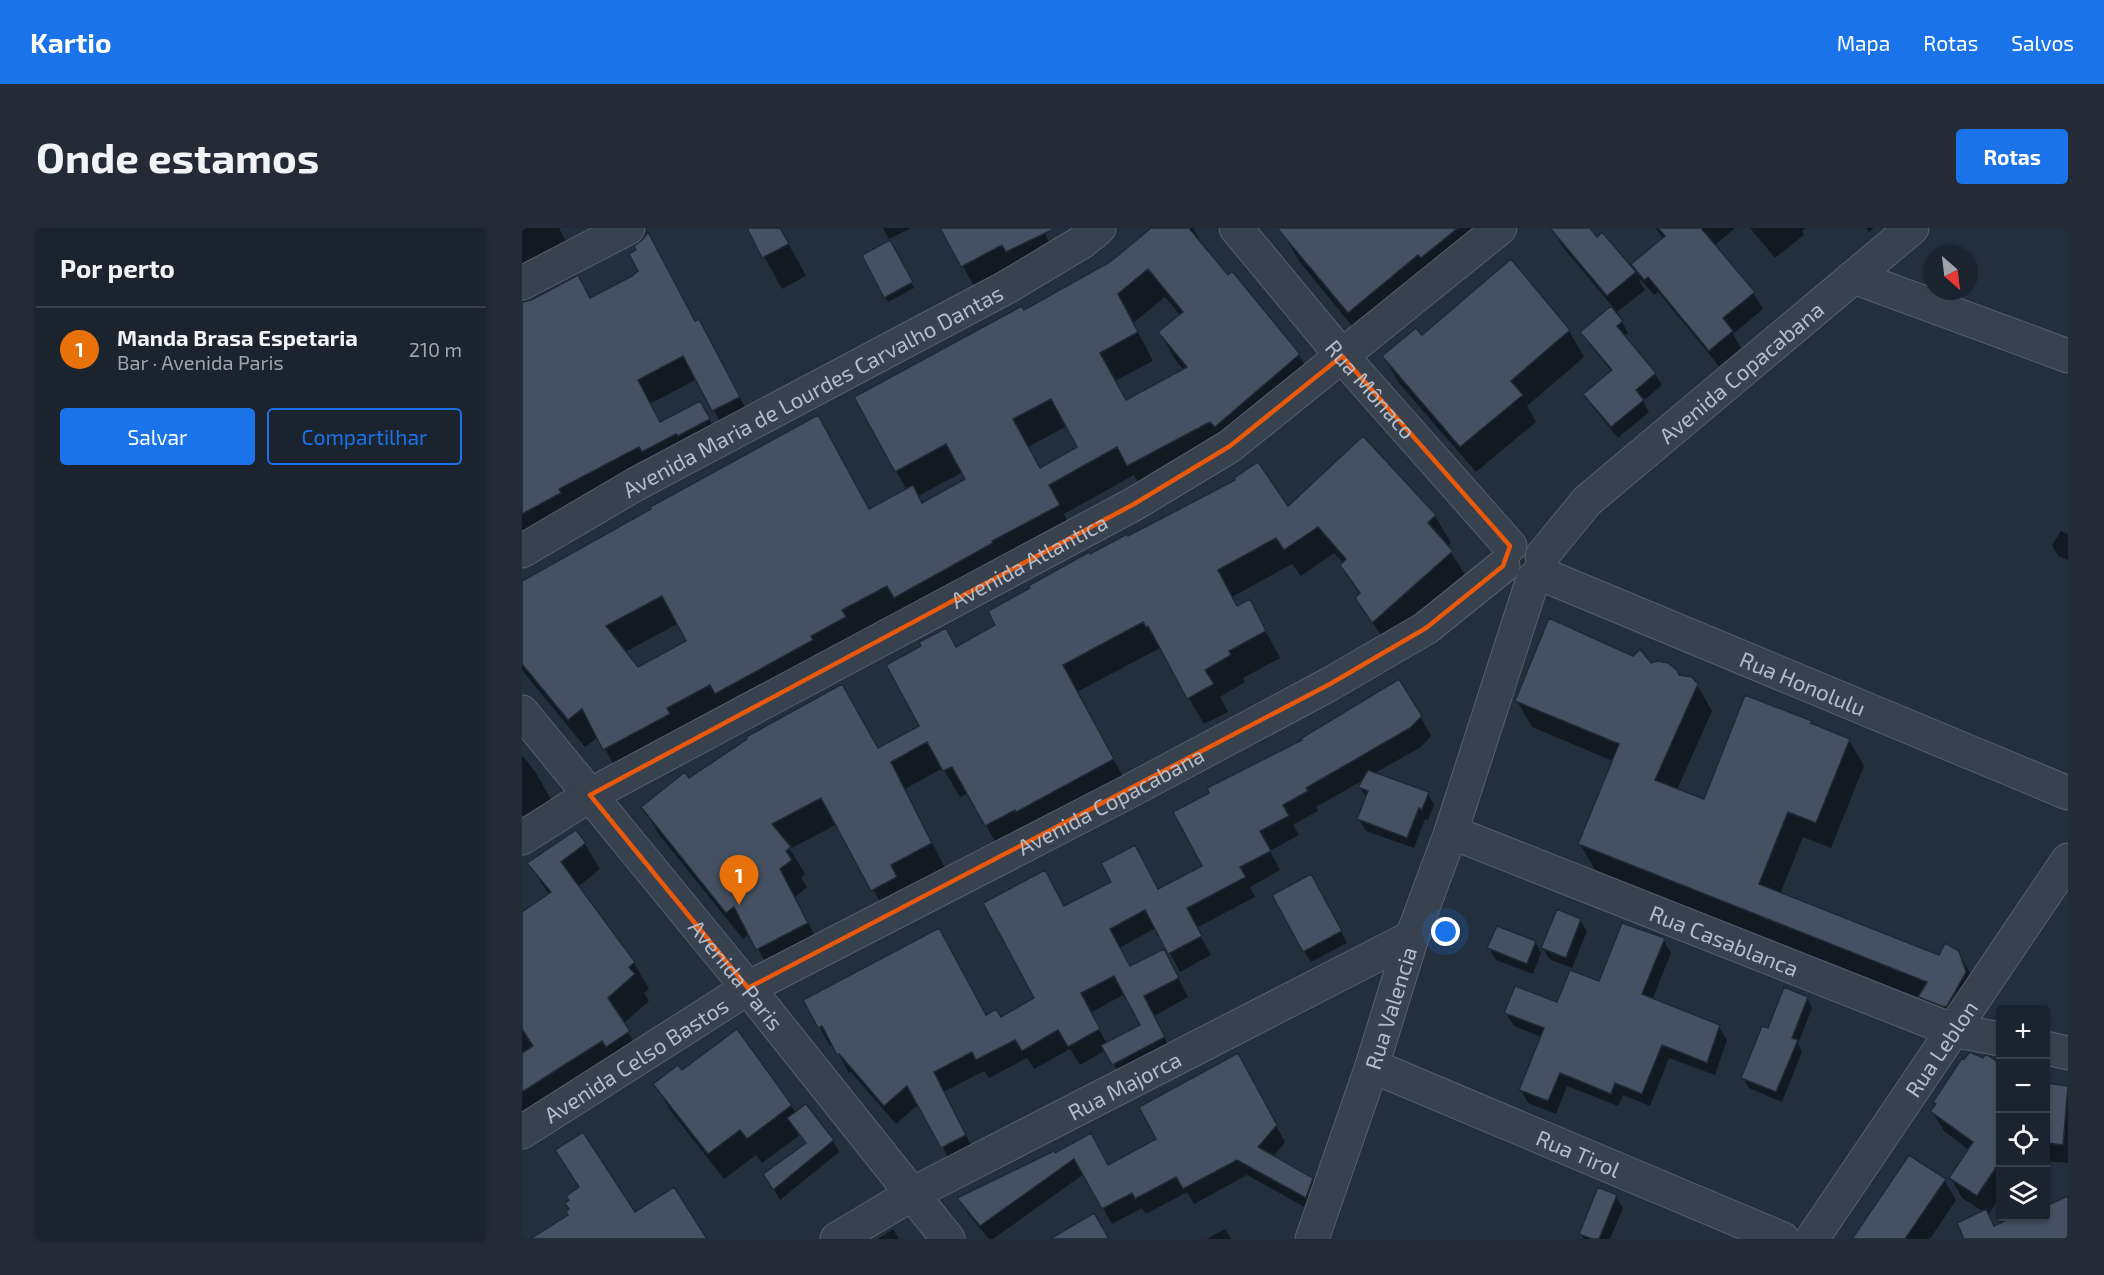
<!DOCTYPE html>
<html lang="pt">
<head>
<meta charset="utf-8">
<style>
	body { margin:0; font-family:"Exo 2",sans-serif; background:#242b36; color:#f1f3f6 }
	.controls { position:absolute; right:18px; bottom:18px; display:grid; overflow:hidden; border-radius:6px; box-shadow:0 2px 4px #0004 }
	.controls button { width:54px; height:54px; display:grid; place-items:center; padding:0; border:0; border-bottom:2px solid #39404a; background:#1b232e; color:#f1f3f6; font:30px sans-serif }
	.compass { position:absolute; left:1402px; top:18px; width:54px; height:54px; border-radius:50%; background:#1b232e; box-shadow:0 2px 4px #0004; rotate:152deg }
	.you { position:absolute; left:924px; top:704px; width:21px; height:21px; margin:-15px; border:4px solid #fff; border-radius:50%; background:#1a73e8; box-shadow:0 0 0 9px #1a73e833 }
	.badge { display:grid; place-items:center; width:39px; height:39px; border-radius:50%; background:#1a73e8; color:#fff; font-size:20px; font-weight:700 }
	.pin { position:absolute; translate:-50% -50px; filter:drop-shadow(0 2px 3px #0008) }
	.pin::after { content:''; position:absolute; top:32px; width:21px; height:18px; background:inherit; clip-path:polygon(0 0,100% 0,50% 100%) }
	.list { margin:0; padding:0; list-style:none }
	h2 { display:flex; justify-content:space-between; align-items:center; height:78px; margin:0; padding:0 24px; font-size:26px }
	h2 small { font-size:20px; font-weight:400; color:#a0a4aa }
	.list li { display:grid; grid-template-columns:39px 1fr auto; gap:18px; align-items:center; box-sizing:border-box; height:84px; padding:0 24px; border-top:2px solid #39404a }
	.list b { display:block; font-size:22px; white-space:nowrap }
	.list p { margin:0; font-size:20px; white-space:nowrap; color:#a0a4aa }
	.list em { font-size:20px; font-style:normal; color:#a0a4aa }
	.actions { display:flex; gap:12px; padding:18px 24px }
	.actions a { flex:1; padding:14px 0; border:2px solid #1a73e8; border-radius:6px; text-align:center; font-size:21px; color:#1a73e8 }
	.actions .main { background:#1a73e8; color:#fff }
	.icon { flex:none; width:33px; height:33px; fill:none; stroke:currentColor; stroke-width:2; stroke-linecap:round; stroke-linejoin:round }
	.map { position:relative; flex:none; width:1546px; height:1011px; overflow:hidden; border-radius:6px }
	header { display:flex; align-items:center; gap:36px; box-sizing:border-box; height:84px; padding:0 30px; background:#1a73e8; color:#fff }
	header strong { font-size:28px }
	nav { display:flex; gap:33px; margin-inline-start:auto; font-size:21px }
	.intro { display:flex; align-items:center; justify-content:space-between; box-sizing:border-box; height:144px; padding:0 36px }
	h1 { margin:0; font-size:42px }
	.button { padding:15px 27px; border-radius:6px; background:#1a73e8; color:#fff; font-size:21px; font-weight:700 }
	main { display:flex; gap:36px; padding:0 36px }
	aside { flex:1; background:#1b232e; border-radius:6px; box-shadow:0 2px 4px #0004 }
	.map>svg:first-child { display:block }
</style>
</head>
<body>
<header>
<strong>Kartio</strong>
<nav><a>Mapa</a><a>Rotas</a><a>Salvos</a></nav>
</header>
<div class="intro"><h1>Onde estamos</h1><a class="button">Rotas</a></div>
<main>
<aside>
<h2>Por perto<small></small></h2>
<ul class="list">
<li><span class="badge" style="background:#e8710a">1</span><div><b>Manda Brasa Espetaria</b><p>Bar · Avenida Paris</p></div><em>210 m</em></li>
</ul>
<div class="actions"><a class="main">Salvar</a><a>Compartilhar</a></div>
</aside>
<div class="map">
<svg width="1546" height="1011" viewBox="0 0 1546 1011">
	<rect width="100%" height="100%" fill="#242f3e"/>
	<path fill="#0007" fill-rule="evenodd" d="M0,0h37l17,33 -54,21z
		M227,0h31l26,48 -24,13z
		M361,0h28l-22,11z
		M420,0h100l17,35 -80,32z
		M631,0h40l14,25 21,24 4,-3 67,81 16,28 -170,110 -11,-18 -70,39 10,20 -453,243 -23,-40 -13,10 -63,-77v-88l347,-72 38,-20 -11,-19 128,-159 87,-49zM643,69l16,19 -21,17 16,28 8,9 -58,32 -11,-21 38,-20 -20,-38zM545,198l12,21 -39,23 -12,-23zM441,244l4,8 -45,24 -4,-8zM157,395l10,19 -52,27 -12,-17z
		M764,0h225l-146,114 -66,-81 -17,-30z
		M1066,0l8,11 6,-5 35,41 1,-1 -5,-9 31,-26 -9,-11h80l-21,18 39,47 10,16 -30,25 8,14 -22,18 -61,-74 -4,3 -14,-16 -1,1 6,10 -28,22 -55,-66 -10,-17z
		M1228,0h56l-4,3 2,4 -29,23z
		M1344,0h8l-5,4z
		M368,14l24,46 -26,14 -24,-46z
		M989,33l58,70 15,26 -57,49 9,16 -60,50 -77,-89 -15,-26 38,-20z
		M68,72l105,22 17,22 40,77 -25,13 -30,-55 -47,25 11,19 39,-20 13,23 -191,119v-242z
		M1100,94l6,11 -4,3 31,38 7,11 -19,16 6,11 -31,26 -27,-33 -6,-11 27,-22 -24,-29 -6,-11z
		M841,210l72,78 16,27 -4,3 20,32 -78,70 -32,-50 3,-3 -18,-30 2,-1 -10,-11 -33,23 -9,-12 -60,33 5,10 27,21 16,30 -37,20 2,4 -25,15 8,15 -24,12 -44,-76 -83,44 51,94 -127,66 -33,-59 -8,4 -17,-29 -38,21 41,81 -58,46 -51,-92 -47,25 15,25 -4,4 6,9 -12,10 27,53 -49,25 -24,-41 -6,5 -85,-106 -15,-26 46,-27 189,-30 43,-23 35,-79 41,-22 93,-70 37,-18 161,-30z
		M1539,303l7,3v26l-10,-4 -6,-11z
		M1128,436l47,21 15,26 -35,79 28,11 106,-79 2,4 36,14 15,26 -33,82 -28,-11 -23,57 160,63 18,-5 15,26 7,21 -45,23 -13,-23 -327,-129 -15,-26 33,-83 -81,-34 -15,-26z
		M898,488l11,20 -10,11 -48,27 55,20 6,11 -6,15 -3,-1 -11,29 -48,-17 -7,-12 8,-20 -7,-12 5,-8 -49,28 2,4 -25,14 6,10 -29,16 10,19 -30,17 5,10 -59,31 15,27 -31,17 -24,-44 -37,20 11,20 44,2 14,27 -34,19 20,41 -50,26 -18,-33 -26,15 -10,-16 -36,20 -7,-11 -38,20 -5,-7 -41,21 33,62 -23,12 -34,-62 -23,20 -45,-52 -2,1 -16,-29 -3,2 -25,-46 195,19 36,-20 28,-91 94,-17 46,-25 -29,-53zM603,766l17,31 -35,19 -17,-31z
		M0,527l14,18 25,44v11l-39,27z
		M63,616l15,25 -22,18 56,76 15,26 -5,4 5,8 -26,23 20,34 -121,70v-198l27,-35 -20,-32z
		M795,659l30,56 -36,19 -7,-11z
		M1058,692l7,11 -15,37 -23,-9 -6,-11z
		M1141,711l8,14 -19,47 67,27 8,13 -12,35 -46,-17 -19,48 -27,-11 -5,11 -51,-20 -11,28 -28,-11 -7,-13 21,-53 -28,-11 -8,-13 52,-9 42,-21z
		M1013,714l6,11 -8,21 -37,-14 -7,-12z
		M1285,770l5,10 -14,36 4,8 -20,50 -33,-14 -6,-10 25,-48z
		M1478,831v137l-12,20 7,11 51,-11v-8l22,-10v41h-102l18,-27 -22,-14 -11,-20 18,-28 -25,-19 -12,-20 5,-6 -2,-3z
		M724,843l39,71 -12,15 39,22 10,16 -7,18 -68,-38 -53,29 -7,-12 -41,22 -4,-6 -30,16 -28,-50 -91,65h-4l-21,-25 -9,-16 95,-43 36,-20 18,32 50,-28z
		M160,844l109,34 5,7 37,28 6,11 -59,48 -15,-25 42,-31 -7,-9 -38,28 -6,-8 -32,24 -54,-69 -15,-26z
		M1524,857l22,2v76l-22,-2z
		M1422,952l12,20 -26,39h-76z
		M1094,969l7,11 -13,31h-26l-4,-6z
		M371,1001l6,10h-21z
		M703,1001l6,10h-24z"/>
	<path fill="#455162" stroke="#1f2835" stroke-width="1.5" fill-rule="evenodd" d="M225,0h33l9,16 -27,14z
		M418,0h116l-50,24 -4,-7 -41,22z
		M629,0h38l39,47 4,-4 68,83 -85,73 -5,-5 -83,44 -10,-19 -68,38 11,20 -68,36 1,2 -99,55 -7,-12 -45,24 4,7 -35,19 2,4 -98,54 -5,-9 -43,23 3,6 -67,36 -21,-41 -14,11 -46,-56v-83l129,-72 -1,-2 168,-92 51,94 44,-24 9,18 43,-24 -19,-35 -51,28 -41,-75 168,-91 2,4 86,-48zM626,41l35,43 -25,20 29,35 -61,33 -26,-47 38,-21 -20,-38zM529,171l26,48 -37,21 -27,-49zM140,368l24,45 -48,26 -32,-41z
		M755,0h181l-37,30 -3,-3 -70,58z
		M1028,0h40l7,9 5,-5 34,40 -29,24z
		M1136,0h43l54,64 -32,26 10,13 -24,20 -61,-74 -4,3 -13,-16 34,-28z
		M126,4l47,89 4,-2 41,78 -28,14 -29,-55 -45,24 22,42 40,-21 10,18 -32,17 -2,-2 -34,18 -3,-5 -80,42 2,4 -39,21v-212l9,-2 47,-25 12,23 42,-22 6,-5 -9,-17 7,-4 -2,-4 9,-7z
		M368,12l23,42 -29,16 -22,-43z
		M989,31l59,71 -59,51 12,14 -63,52 -78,-91 34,-28 6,7z
		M1089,78l12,15 -6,5 39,47 -20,17 8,10 -33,27 -28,-33 29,-24 -32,-38z
		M841,208l73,79 -8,8 25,28 -81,72 -17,-25 5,-5 -20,-28 6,-6 -28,-32 -34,23 -8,-12 -58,32 19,36 13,-7 16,32 -37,20 2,4 -26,15 9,14 -27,15 -39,-73 -2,1 -3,-5 -80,43 51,94 -98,53 -1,-2 -30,16 -33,-59 -9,4 -16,-29 -36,20 41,81 -41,22 6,12 -26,14 -50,-93 -49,26 19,23 -5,4 6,9 -12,9 28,54 -52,27 -22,-43 -8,6 -85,-106 44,-35 4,6 58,-39 -1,-2 96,-53 36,64 41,-22 -33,-61 35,-19 -2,-4 27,-14 10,19 39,-22 -7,-14 42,-23 -2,-2 61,-34 1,2 37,-20 1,2 107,-56 -1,-2 24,-16 30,44z
		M1027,390l84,38 7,-7 11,14 7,-2 10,2 9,7 2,5 13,2 6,7 -43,96 49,19 41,-104 67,26 -1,2 39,16 -34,84 -28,-11 -29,72 180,71 6,-12 14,8 7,21 -19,34 -3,1 -26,-10 9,-15 -349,-138 41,-100 -104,-43z
		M877,451l23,37 -12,12 -104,60 2,3 -25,14 6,11 -29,15 11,20 -31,16 6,10 -59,31 15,28 -34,18 -23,-44 -35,19 20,37 34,-17 15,29 -35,18 21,41 -53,28 -11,-20 39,-20 -26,-49 -33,17 19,36 -32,18 -10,-17 -36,21 -7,-11 -39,20 -4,-8 -38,20 32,63 -25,13 -34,-62 -23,20 -45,-52 -2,1 -15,-29 -4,2 -15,-28 136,-72 47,87 10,-6 5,8 33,-19 -51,-95 62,-33 19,36 47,-24 -10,-19 34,-18 23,44 44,-23 -29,-54 36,-19 -2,-5 95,-48 -2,-1z
		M846,542l61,22 -7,18 -3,-2 -12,30 -50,-19 11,-28 -10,-4z
		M54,602l10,13 -25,19 74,100 -6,5 6,7 -27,24 22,33 -24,16 -4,-6 -80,51v-39l11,-7 -11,-17v-117l29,-20 -24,-29z
		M789,646l31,57 -39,21 -31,-57z
		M1035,681l24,10 -15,39 -25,-10z
		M1100,695l43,15 -23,56 78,31 -13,38 -45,-18 -20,49 -27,-11 -4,11 -51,-21 -12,28 -29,-11 25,-62 -40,-15 11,-27 42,16 13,-32 29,11z
		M975,698l39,15 -9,23 -40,-16z
		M1262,759l24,10 -16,41 6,2 -22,52 -35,-14 21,-52 6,2z
		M215,801l55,76 -45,34 -7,-9 -32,24 -55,-70 25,-19 4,5z
		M1448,824l13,6 2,-3 4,1 12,8v96l-24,36 -28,-18 24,-36 -43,-31 6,-7 -3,-2 29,-44 2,1z
		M716,825l39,72 -19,22 55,31 -7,20 -69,-38 -54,29 -7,-12 -41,22 -3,-6 -30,16 -28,-50 -94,67 -23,-28 97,-47 1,2 36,-20 17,32 48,-26 -17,-32z
		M1524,855l22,3 -5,59 -17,-2z
		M284,876l28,36 -61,50 -10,-16 43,-31 -19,-25z
		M61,904l52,80 39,-25 33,52h-177l38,-24 -2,-4 3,-2 -4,-6 4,-3 -3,-4 13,-9 -24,-37z
		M1387,927l37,24 -41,60h-53z
		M1076,959l19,8 -18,44h-7l-13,-5z
		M1546,968v43h-104l-7,-16 29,-14 8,17 21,-10h31v-10z
		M572,985l15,26h-59z"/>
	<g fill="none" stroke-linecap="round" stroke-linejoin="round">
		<g stroke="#565f6c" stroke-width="35">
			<g id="minor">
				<path id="s1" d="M714,0l106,128 168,190"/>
				<path d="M1332,49l214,79"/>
				<path d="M0,55l106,-55"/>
				<path id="s2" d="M0,323l114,-67 371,-197 75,-45 17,-14"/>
				<path id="s3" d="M1020,328l45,-55 325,-273"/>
				<path id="s4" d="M1017,345l529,220"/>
				<path id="s5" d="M0,484l226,276 200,251"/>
				<path id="s6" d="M929,604l501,198 48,9"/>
				<path id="s7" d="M0,610l68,-43 544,-291 96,-58 270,-218"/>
				<path d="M1524,820l22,5"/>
				<path id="s8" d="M850,838l411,173"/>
				<path id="s9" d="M0,904l226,-144 376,-194 206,-110 96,-56 77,-62"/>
				<path id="s10" d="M315,1011l75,-45 500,-257"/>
				<path id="s11" d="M790,1011l60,-173 40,-129 39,-105 82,-253"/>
				<path id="s12" d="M1290,1011l256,-379"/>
			</g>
		</g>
		<use href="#minor" stroke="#38414e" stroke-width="33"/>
	</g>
	<path fill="none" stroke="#e8590c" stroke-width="4.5" stroke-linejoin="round" d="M820,128l168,190 -7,20 -77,62 -96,56 -582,304 -158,-193 544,-291 96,-58z"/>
	<g text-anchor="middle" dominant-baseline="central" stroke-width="4.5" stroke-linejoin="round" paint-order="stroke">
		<g font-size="22" fill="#b4bcc9" stroke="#1d2633">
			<text stroke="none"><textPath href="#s3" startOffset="272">Avenida Copacabana</textPath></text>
			<text stroke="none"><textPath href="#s1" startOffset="210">Rua Mônaco</textPath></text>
			<text stroke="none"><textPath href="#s2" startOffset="332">Avenida Maria de Lourdes Carvalho Dantas</textPath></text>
			<text stroke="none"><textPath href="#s7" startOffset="578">Avenida Atlantica</textPath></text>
			<text stroke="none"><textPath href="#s4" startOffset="286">Rua Honolulu</textPath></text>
			<text stroke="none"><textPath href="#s9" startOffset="676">Avenida Copacabana</textPath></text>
			<text stroke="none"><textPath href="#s6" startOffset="294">Rua Casablanca</textPath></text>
			<text stroke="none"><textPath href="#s5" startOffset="339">Avenida Paris</textPath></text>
			<text stroke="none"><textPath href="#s11" startOffset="244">Rua Valencia</textPath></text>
			<text stroke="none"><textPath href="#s12" startOffset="230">Rua Leblon</textPath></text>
			<text stroke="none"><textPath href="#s9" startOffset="135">Avenida Celso Bastos</textPath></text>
			<text stroke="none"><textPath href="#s10" startOffset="326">Rua Majorca</textPath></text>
			<text stroke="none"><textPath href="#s8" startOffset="224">Rua Tirol</textPath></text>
		</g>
	</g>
</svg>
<div class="controls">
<button>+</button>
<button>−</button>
<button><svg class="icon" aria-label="locate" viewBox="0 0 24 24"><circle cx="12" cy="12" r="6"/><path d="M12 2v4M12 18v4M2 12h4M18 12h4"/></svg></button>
<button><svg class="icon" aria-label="layers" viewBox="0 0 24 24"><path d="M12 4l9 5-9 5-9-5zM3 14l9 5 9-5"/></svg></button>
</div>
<svg class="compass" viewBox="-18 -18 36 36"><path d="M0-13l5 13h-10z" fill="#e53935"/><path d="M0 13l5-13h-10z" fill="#a0a4aa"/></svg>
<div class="you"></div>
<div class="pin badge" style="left:217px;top:677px;background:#e8710a">1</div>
</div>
</main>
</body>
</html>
